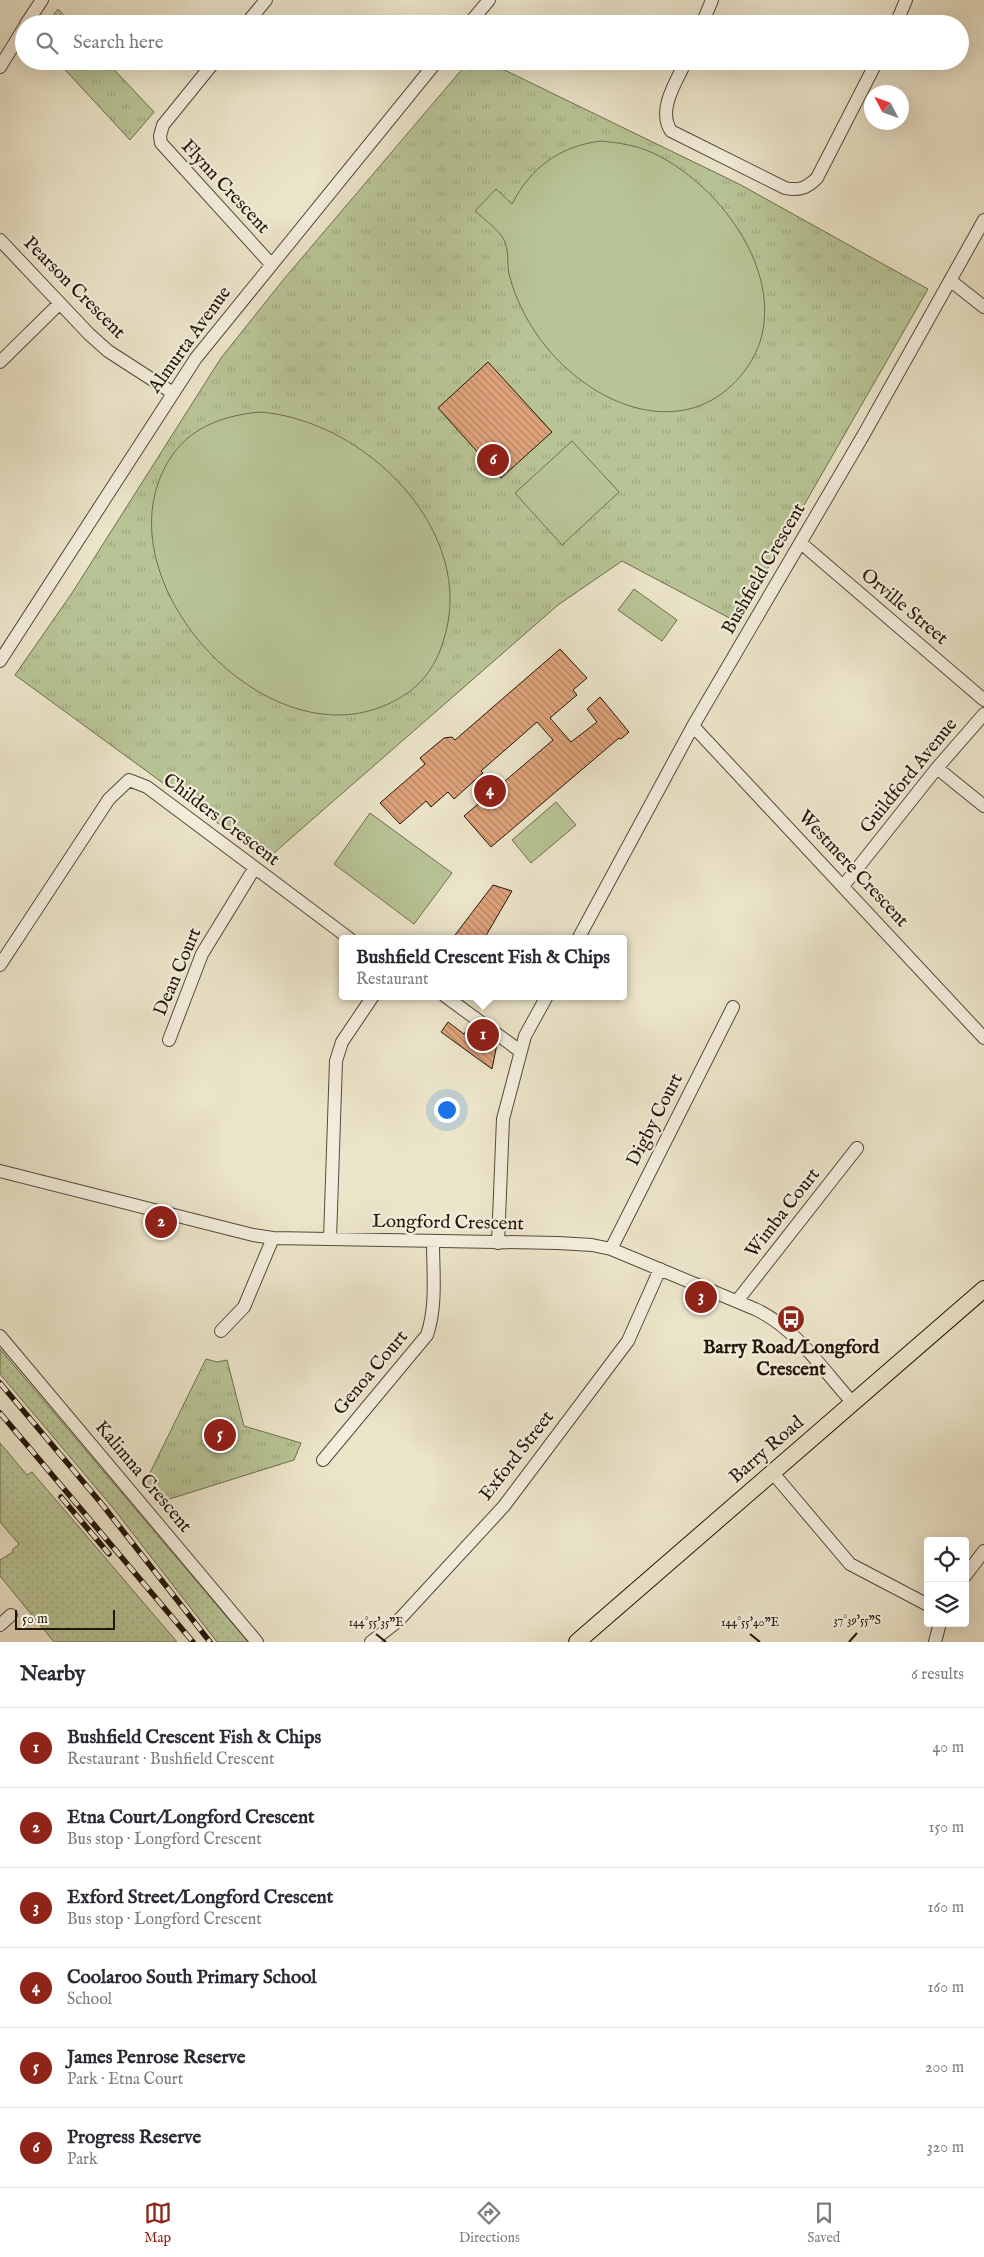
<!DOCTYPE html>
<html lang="en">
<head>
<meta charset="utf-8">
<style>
	body { margin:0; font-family:"IM FELL English",serif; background:#f7f7f7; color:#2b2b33 }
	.controls { position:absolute; right:15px; bottom:15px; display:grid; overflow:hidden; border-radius:5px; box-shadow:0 5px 20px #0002 }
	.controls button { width:45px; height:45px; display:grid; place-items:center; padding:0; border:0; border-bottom:1px solid #e1e1e2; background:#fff; color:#2b2b33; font:25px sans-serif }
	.compass { position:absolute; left:864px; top:85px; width:45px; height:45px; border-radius:50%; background:#fff; box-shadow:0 5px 20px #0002; rotate:311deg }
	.scale { position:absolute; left:15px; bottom:12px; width:100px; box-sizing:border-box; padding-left:5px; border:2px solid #22170b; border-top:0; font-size:14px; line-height:18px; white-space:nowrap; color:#22170b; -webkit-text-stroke:4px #f3eedd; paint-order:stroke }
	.you { position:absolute; left:446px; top:1109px; width:18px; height:18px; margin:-12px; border:4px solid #fff; border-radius:50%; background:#1a73e8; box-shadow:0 0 0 8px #1a73e833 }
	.badge { display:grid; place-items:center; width:32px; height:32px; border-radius:50%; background:#8f2418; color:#fff; font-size:16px; font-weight:700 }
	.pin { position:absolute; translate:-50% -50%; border:2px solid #fff; box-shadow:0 1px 5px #0006 }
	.popup { position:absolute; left:339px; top:935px; width:288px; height:65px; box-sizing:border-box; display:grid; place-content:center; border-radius:5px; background:#fff; filter:drop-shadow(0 1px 4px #0005); font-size:16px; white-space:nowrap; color:#7c7c81 }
	.popup b { font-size:19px; color:#2b2b33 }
	.popup::after { content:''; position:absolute; left:50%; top:100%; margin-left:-10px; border:10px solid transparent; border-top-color:#fff }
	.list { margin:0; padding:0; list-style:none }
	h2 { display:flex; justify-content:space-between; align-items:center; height:65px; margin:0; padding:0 20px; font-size:21px }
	h2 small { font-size:16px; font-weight:400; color:#7c7c81 }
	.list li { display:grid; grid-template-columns:32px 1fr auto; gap:15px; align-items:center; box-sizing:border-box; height:80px; padding:0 20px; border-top:1px solid #e1e1e2 }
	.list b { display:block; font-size:19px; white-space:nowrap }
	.list p { margin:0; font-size:16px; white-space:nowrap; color:#7c7c81 }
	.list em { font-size:16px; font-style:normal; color:#7c7c81 }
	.icon { flex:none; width:28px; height:28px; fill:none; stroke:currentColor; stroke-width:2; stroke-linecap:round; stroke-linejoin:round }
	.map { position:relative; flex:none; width:984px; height:1642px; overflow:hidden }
	.search { position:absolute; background:#fff; box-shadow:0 5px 20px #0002; left:15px; right:15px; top:15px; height:55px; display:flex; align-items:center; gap:12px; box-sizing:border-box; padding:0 18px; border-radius:28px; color:#7c7c81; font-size:19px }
	.sheet { height:545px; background:#fff }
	nav { display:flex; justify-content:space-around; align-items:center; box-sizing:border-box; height:70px; border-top:1px solid #e1e1e2; background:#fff; font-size:14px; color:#7c7c81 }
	nav a { display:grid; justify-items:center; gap:2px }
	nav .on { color:#8f2418 }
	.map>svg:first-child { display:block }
</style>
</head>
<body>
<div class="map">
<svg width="984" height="1642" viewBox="0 0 984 1642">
	<defs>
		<pattern id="grass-dots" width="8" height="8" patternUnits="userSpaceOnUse" patternTransform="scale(1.25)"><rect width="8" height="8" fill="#b8c496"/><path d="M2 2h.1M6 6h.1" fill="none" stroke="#9ea880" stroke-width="1.8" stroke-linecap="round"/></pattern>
		<pattern id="park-tufts" width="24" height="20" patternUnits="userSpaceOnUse" patternTransform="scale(1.25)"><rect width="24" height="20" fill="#b8c496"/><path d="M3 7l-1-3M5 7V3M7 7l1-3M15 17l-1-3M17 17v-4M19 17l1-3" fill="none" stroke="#9ea880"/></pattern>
		<pattern id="building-back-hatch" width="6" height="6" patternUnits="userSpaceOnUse" patternTransform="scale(1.25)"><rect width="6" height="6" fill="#dfa37b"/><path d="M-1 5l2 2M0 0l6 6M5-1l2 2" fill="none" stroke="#b48463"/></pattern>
	</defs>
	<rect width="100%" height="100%" fill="#ece5ca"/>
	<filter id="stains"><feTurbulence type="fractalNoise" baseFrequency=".004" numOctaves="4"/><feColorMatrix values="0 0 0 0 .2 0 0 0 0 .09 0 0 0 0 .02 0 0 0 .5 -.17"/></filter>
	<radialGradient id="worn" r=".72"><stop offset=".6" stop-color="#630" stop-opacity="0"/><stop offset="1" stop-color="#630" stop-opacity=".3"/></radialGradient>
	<path fill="url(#grass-dots)" stroke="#6d6e50" d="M0,1349l248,293h-31l-103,-133 -114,-135z
		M0,1443l27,32 5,-3 145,170h-123l-54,-66v-16l13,-8 -1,-2 7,-6 -19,-22z"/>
	<path fill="url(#park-tufts)" stroke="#6d6e50" d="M58,9l14,15h-26z
		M57,61h49l48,51 -24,28z
		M469,61h17l253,123 189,105 -191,333 -115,-61 -64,44 -291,254 -252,-184 57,-82 149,-235 63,-79z
		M206,1359l11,3 10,-2 17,66 57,17 -7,17 -134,42 -16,-17z"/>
	<path fill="#b8c496" stroke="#6d6e50" d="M601,141c18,2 35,4 52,12 64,30 130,115 107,189 -6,17 -16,32 -29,44 -51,47 -121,23 -166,-19 -27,-25 -47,-58 -56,-93 -2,-10 0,-25 -5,-34 -5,-10 -20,-21 -29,-29l21,-22 16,15c19,-37 48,-58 89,-63z
		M259,412c105,7 221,120 184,230 -10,33 -31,53 -62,65 -117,46 -267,-115 -221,-229 18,-45 53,-61 99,-66z
		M572,441l47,51 -57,53 -47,-52z
		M634,589l43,31 -15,21 -44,-31z
		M556,802l20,23 -45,38 -19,-23z
		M370,813l82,60 -38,51 -80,-60z"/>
	<path fill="url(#building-back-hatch)" stroke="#22170b" d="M488,362l64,70 -51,46 -63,-70z
		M560,649l27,29 -14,12 4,5 -27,23 21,24 26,-20 -10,-13 13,-12 29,35 -8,7 -2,-1 -128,109 -27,-31 89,-76 -16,-18 -56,49 2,2 -29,26 -6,-7 -17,15 -5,-6 -26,23 -20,-21 45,-39 -5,-6 24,-20 8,-1 3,3z
		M493,885l19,6 -28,48h-32z
		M448,1022l16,12 7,-9 26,19 -5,25 -51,-37z"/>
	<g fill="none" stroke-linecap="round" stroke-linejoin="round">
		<g stroke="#544a3b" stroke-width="14">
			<path id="minor" d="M26,24l16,-24
				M246,24l20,-24
				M469,24l20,-24
				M702,24l10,-24
				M896,24l10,-24
				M215,61l-52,64 -3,11 1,7 110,121
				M686,61c-10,21 -29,49 -15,70l114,57c14,3 22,0 32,-10l60,-117
				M0,67l24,-39
				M0,240l89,94 19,17 65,42
				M951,281l33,26
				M0,362l59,-58
				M801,543l183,157
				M0,661l196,-303 241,-297
				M693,726l291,312
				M937,768l47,38
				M844,885l93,-117 47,-54
				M578,939l115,-213 171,-292 120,-214
				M0,965l109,-166 20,-19 18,7 203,152
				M445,996l75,55
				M169,1040l33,-86 52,-85
				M0,1171l253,64 20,3 285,5 34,2 19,4 144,60c41,19 67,60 97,93
				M330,1239l6,-178 6,-19 31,-46
				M498,1243l5,-124 22,-83 22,-40
				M611,1249l122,-242
				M737,1301l120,-153
				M221,1331l23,-24 29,-69
				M0,1336l257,306
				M323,1460l104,-125c10,-29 6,-63 6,-93
				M772,1472l78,92 78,41
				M965,1576l19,-25
				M0,1625l11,-10
				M371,1642l27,-21 106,-115 124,-165 32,-72
				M935,1642l5,-19"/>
		</g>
		<g stroke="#22170b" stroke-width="18">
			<path id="major" d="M577,1642l407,-353"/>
		</g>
		<use href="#minor" stroke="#f3eedd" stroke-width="12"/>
		<use href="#major" stroke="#ece5ca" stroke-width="16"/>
		<g stroke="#22170b" stroke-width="5.5">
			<path id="rail" d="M0,1383l101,120 109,139
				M0,1413l193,229
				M61,1497l48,57"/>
		</g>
		<use href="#rail" stroke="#f3eedd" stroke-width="4" stroke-dasharray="11" stroke-linecap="butt"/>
	</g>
	<path fill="none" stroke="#22170b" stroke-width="2" d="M376,1634l10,8M750,1634l10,8M849,1642l8,-9"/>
	<defs>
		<g id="bus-disc" transform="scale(1.4375)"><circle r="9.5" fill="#8f2418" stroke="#f3eedd"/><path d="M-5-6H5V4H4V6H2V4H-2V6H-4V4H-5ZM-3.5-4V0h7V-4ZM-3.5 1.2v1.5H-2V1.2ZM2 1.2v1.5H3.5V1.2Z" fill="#fff"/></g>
	</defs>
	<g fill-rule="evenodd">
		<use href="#bus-disc" x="791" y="1319"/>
	</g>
	<g text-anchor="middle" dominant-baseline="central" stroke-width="4.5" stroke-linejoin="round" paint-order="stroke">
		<g font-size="19" fill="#22170b" stroke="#f3eedd">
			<text transform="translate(225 187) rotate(47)">Flynn Crescent</text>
			<text transform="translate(74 288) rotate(45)">Pearson Crescent</text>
			<text transform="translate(190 340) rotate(-54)">Almurta Avenue</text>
			<text transform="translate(764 569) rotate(-60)">Bushfield Crescent</text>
			<text transform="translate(904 607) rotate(40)">Orville Street</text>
			<text transform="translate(909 776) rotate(-51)">Guildford Avenue</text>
			<text transform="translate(221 820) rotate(37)">Childers Crescent</text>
			<text transform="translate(853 869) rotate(47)">Westmere Crescent</text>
			<text transform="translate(178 972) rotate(-67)">Dean Court</text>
			<text transform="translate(655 1120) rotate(-63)">Digby Court</text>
			<text transform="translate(783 1213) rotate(-52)">Wimba Court</text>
			<text transform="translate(448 1223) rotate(1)">Longford Crescent</text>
			<text transform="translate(371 1373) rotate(-50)">Genoa Court</text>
			<text transform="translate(767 1450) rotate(-41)">Barry Road</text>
			<text transform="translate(517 1456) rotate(-52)">Exford Street</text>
			<text transform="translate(143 1477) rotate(50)">Kalimna Crescent</text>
		</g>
		<g font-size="19" font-weight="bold" fill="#22170b" stroke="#f3eedd">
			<text x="791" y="1348">Barry Road/Longford<tspan x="791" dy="22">Crescent</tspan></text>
		</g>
	</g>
	<g font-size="12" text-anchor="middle" fill="#22170b" stroke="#f3eedd" stroke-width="4.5" stroke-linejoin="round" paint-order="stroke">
		<text x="857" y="1624">37°39'55"S</text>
		<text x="376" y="1626">144°55'35"E</text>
		<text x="750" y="1626">144°55'40"E</text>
	</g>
	<rect width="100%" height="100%" filter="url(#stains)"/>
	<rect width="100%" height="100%" fill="url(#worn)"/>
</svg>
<div class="controls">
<button><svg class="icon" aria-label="locate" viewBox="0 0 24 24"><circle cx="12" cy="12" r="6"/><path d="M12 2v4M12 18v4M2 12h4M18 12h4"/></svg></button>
<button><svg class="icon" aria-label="layers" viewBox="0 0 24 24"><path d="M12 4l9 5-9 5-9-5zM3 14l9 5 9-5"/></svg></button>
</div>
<svg class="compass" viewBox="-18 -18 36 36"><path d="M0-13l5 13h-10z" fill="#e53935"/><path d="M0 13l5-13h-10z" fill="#7c7c81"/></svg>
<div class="scale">50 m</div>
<div class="you"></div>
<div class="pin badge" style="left:483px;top:1035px">1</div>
<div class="popup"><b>Bushfield Crescent Fish &amp; Chips</b>Restaurant</div>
<div class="pin badge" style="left:161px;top:1222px">2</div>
<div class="pin badge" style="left:701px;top:1297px">3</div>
<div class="pin badge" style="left:490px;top:791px">4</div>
<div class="pin badge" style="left:220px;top:1435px">5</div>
<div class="pin badge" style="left:493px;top:460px">6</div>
<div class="search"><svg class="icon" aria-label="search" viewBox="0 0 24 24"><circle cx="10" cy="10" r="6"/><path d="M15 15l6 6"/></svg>Search here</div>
</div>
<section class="sheet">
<h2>Nearby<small>6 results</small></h2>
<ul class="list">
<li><span class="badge">1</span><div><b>Bushfield Crescent Fish &amp; Chips</b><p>Restaurant · Bushfield Crescent</p></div><em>40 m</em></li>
<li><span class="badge">2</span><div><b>Etna Court/Longford Crescent</b><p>Bus stop · Longford Crescent</p></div><em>150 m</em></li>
<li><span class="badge">3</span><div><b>Exford Street/Longford Crescent</b><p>Bus stop · Longford Crescent</p></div><em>160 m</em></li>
<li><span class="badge">4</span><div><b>Coolaroo South Primary School</b><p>School</p></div><em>160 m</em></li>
<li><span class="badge">5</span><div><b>James Penrose Reserve</b><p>Park · Etna Court</p></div><em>200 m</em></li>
<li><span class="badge">6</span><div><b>Progress Reserve</b><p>Park</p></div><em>320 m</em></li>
</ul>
</section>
<nav>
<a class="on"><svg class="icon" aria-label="map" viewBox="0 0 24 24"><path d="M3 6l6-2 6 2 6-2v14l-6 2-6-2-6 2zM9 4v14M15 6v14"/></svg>Map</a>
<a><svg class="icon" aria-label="directions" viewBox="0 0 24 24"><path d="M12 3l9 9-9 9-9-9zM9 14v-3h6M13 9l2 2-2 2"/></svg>Directions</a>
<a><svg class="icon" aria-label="saved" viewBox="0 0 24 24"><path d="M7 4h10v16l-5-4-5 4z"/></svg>Saved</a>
</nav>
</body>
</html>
